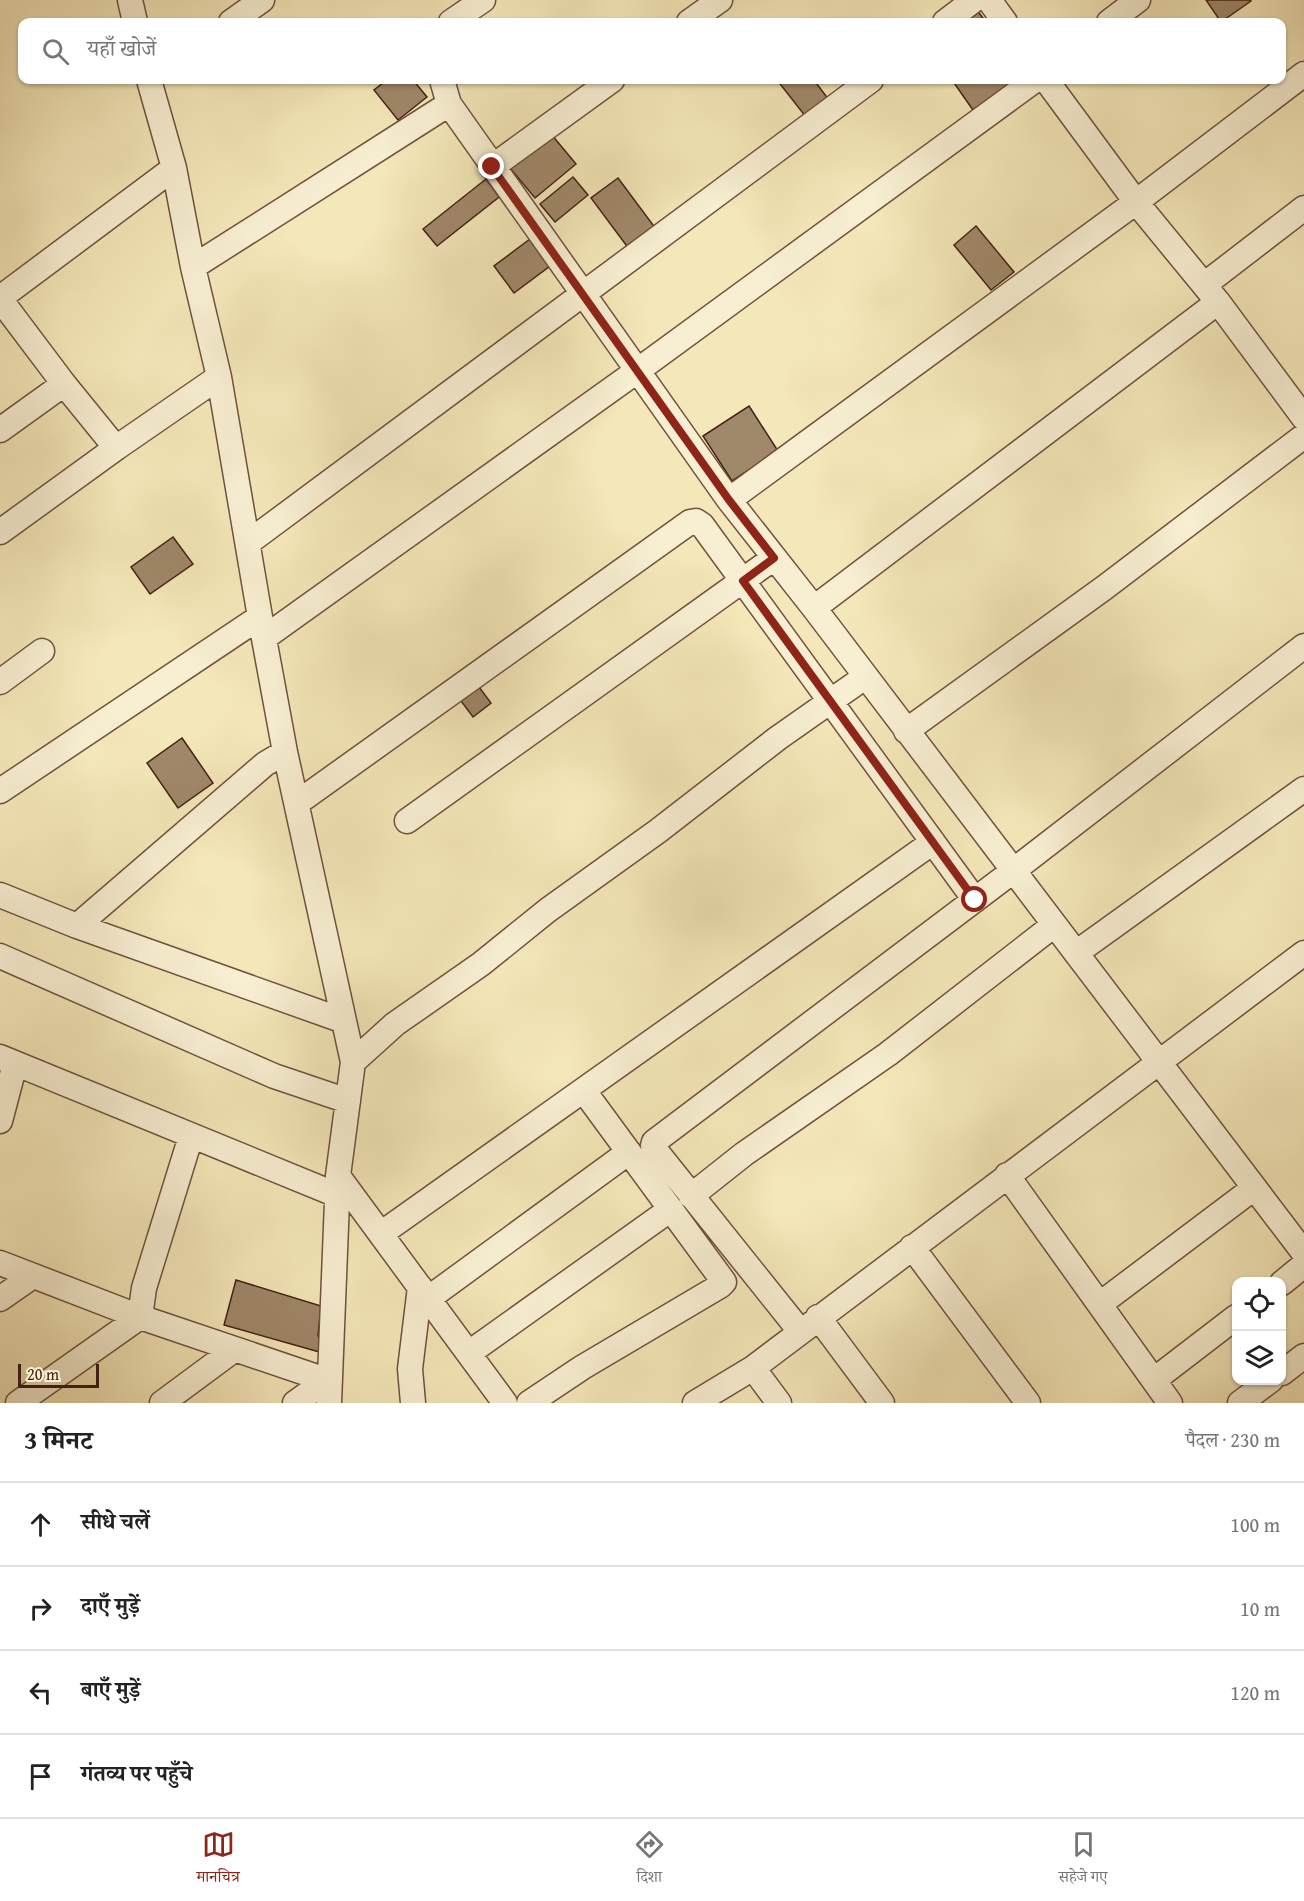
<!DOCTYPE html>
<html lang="hi">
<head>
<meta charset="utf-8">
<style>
	body { margin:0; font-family:"Gentium Book Plus","Noto Serif Devanagari",serif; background:#f6f6f6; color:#222 }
	.controls { position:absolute; right:18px; bottom:18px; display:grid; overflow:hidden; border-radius:12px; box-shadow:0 2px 4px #0004 }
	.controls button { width:54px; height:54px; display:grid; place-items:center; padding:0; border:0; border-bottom:2px solid #e0e0e0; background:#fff; color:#222; font:30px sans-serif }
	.scale { position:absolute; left:18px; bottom:15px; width:81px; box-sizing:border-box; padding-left:6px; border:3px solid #442114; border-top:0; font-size:16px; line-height:21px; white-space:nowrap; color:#442114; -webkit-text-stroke:4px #f8efd2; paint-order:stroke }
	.stop { position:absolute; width:18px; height:18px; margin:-14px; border:4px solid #8f2418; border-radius:50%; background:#fff }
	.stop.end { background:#8f2418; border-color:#fff; box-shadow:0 2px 6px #0008 }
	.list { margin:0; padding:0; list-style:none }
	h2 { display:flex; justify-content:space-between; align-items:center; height:78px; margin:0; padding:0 24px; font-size:26px }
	h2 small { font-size:20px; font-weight:400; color:#767676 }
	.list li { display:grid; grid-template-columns:39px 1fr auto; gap:18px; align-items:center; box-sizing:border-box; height:84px; padding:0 24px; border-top:2px solid #e0e0e0 }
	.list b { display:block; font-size:22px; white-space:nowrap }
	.list em { font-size:20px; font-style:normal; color:#767676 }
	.icon { flex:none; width:33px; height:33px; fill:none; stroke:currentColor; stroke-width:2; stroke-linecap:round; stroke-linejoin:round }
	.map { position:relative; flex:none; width:1304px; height:1403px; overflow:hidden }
	.search { position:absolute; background:#fff; box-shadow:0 2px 4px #0004; left:18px; right:18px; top:18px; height:66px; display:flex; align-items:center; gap:15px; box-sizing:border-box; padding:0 21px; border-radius:12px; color:#767676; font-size:22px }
	.sheet { height:414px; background:#fff }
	nav { display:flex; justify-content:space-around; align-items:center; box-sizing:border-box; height:84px; border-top:2px solid #e0e0e0; background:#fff; font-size:16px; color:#767676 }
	nav a { display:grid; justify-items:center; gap:3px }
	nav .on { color:#8f2418 }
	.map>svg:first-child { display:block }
</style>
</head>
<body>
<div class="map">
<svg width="1304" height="1403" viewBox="0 0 1304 1403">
	<rect width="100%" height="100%" fill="#f4e7b9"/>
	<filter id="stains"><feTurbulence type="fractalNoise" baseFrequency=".00333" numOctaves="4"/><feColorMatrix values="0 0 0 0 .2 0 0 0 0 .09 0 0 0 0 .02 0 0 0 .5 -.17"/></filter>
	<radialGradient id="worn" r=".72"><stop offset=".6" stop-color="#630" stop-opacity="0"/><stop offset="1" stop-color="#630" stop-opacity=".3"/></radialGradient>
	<path fill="#a0886a" stroke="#442114" stroke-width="1.5" d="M1206,0h44l1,1 -30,21z
		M976,9l10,13h-30z
		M387,80h26l14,17 -29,23 -24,-30z
		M777,80h37l15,20 -23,17z
		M952,80h72l-49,33z
		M551,134l25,30 -41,34 -25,-30z
		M573,177l15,18 -33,27 -15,-18z
		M618,178l38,51 -27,20 -38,-51z
		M486,179l13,18 -62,49 -14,-17z
		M976,226l38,46 -23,18 -37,-45z
		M530,239l20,27 -36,27 -20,-27z
		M749,406l29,45 -46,30 -29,-45z
		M173,537l20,27 -43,30 -19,-27z
		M473,679l18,24 -18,14 -18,-24z
		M182,738l31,45 -35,25 -31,-45z
		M236,1280l85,26 -3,30 7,5 -2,12 -99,-28z"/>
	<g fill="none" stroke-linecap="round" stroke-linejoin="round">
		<g stroke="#70523d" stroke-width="27">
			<path id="street" d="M130,0l5,22
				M989,0l16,22
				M231,22l31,-22
				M451,22l32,-22
				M689,22l31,-22
				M945,22l29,-22
				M1109,22l29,-22
				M149,80l25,88 19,99 26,110 41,240 25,135 68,310 -15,114 -9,227
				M442,80l7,24
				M1046,80l90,122 82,100 86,116
				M492,167l120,-87
				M193,267l256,-163 280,396 85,108 490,645
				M1204,285l100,-77
				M0,298l174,-130
				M0,299l64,85 52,64 -116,84
				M0,430l64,-46
				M116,448l103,-71
				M729,500l407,-298 168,-128
				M249,542l622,-462
				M814,608l404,-306
				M264,638l373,-267 398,-291
				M0,682l42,-31
				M906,731l198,-143 200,-152
				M0,791l260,-174
				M297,803l393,-281 6,-1 6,4 273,375
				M407,821l367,-263
				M0,895l77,31 267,95
				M77,926l188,-162 20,-12
				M1076,953l228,-164
				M0,956l274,120 74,25
				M0,1057l337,138
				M353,1062l42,-38 86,-60 67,-54 110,-79 120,-93 87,-61
				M0,1121l15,-57
				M1007,1175l163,228
				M338,1176l167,227
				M691,1196l53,-42 144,-100 166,-129
				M382,1233l551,-391
				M912,1247l116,156
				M0,1263l140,54 189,64
				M1282,1283l22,-18
				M429,1298l200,-146
				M0,1299l33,-23
				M1100,1304l154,-116
				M818,1317l64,86
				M800,1331l-144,-180 -3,-5 1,-4 359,-271 291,-225
				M469,1353l202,-144
				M1282,1373l22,-17
				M1154,1380l82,-63
				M18,1403l122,-86 4,-29 47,-152
				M162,1403l73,-54
				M295,1403l32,-23
				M413,1403l-3,-34 10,-82
				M529,1403l54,-36 137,-81 4,-4 -140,-191
				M695,1403l58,-35
				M779,1403l-26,-35 551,-415
				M1240,1403l31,-23"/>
		</g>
		<use href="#street" stroke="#f8efd2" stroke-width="24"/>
	</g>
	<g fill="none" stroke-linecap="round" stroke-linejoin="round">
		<path stroke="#8f2418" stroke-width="8" d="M492,167l237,333 45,58 -31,23 232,319"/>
	</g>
	<rect width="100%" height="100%" filter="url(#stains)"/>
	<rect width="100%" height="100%" fill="url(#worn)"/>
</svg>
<div class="controls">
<button><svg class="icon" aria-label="locate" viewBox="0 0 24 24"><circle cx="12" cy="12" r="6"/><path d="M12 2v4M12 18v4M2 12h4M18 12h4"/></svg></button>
<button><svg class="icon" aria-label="layers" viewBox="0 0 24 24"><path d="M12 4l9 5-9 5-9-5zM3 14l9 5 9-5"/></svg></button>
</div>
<div class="scale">20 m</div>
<div class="stop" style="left:975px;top:900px"></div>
<div class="stop end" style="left:492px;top:167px"></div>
<div class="search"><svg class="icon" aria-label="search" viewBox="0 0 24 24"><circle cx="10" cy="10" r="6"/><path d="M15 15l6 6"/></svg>यहाँ खोजें</div>
</div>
<section class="sheet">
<h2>3 मिनट<small>पैदल · 230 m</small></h2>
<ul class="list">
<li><svg class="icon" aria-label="ahead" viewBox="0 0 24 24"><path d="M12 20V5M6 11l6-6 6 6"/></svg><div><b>सीधे चलें</b></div><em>100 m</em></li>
<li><svg class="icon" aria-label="right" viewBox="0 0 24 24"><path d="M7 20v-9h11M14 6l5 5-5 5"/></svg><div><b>दाएँ मुड़ें</b></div><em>10 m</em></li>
<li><svg class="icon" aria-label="left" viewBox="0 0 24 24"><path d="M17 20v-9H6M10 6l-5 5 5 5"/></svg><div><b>बाएँ मुड़ें</b></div><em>120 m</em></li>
<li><svg class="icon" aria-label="arrive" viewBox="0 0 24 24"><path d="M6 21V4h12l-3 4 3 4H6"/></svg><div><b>गंतव्य पर पहुँचे</b></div></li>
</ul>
</section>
<nav>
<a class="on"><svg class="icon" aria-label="map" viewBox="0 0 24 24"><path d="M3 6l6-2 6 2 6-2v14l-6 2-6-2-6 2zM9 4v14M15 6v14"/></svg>मानचित्र</a>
<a><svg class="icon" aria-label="directions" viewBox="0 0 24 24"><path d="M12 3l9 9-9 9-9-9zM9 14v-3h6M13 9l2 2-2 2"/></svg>दिशा</a>
<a><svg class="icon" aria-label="saved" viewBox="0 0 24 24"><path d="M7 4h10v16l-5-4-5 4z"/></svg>सहेजे गए</a>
</nav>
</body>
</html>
